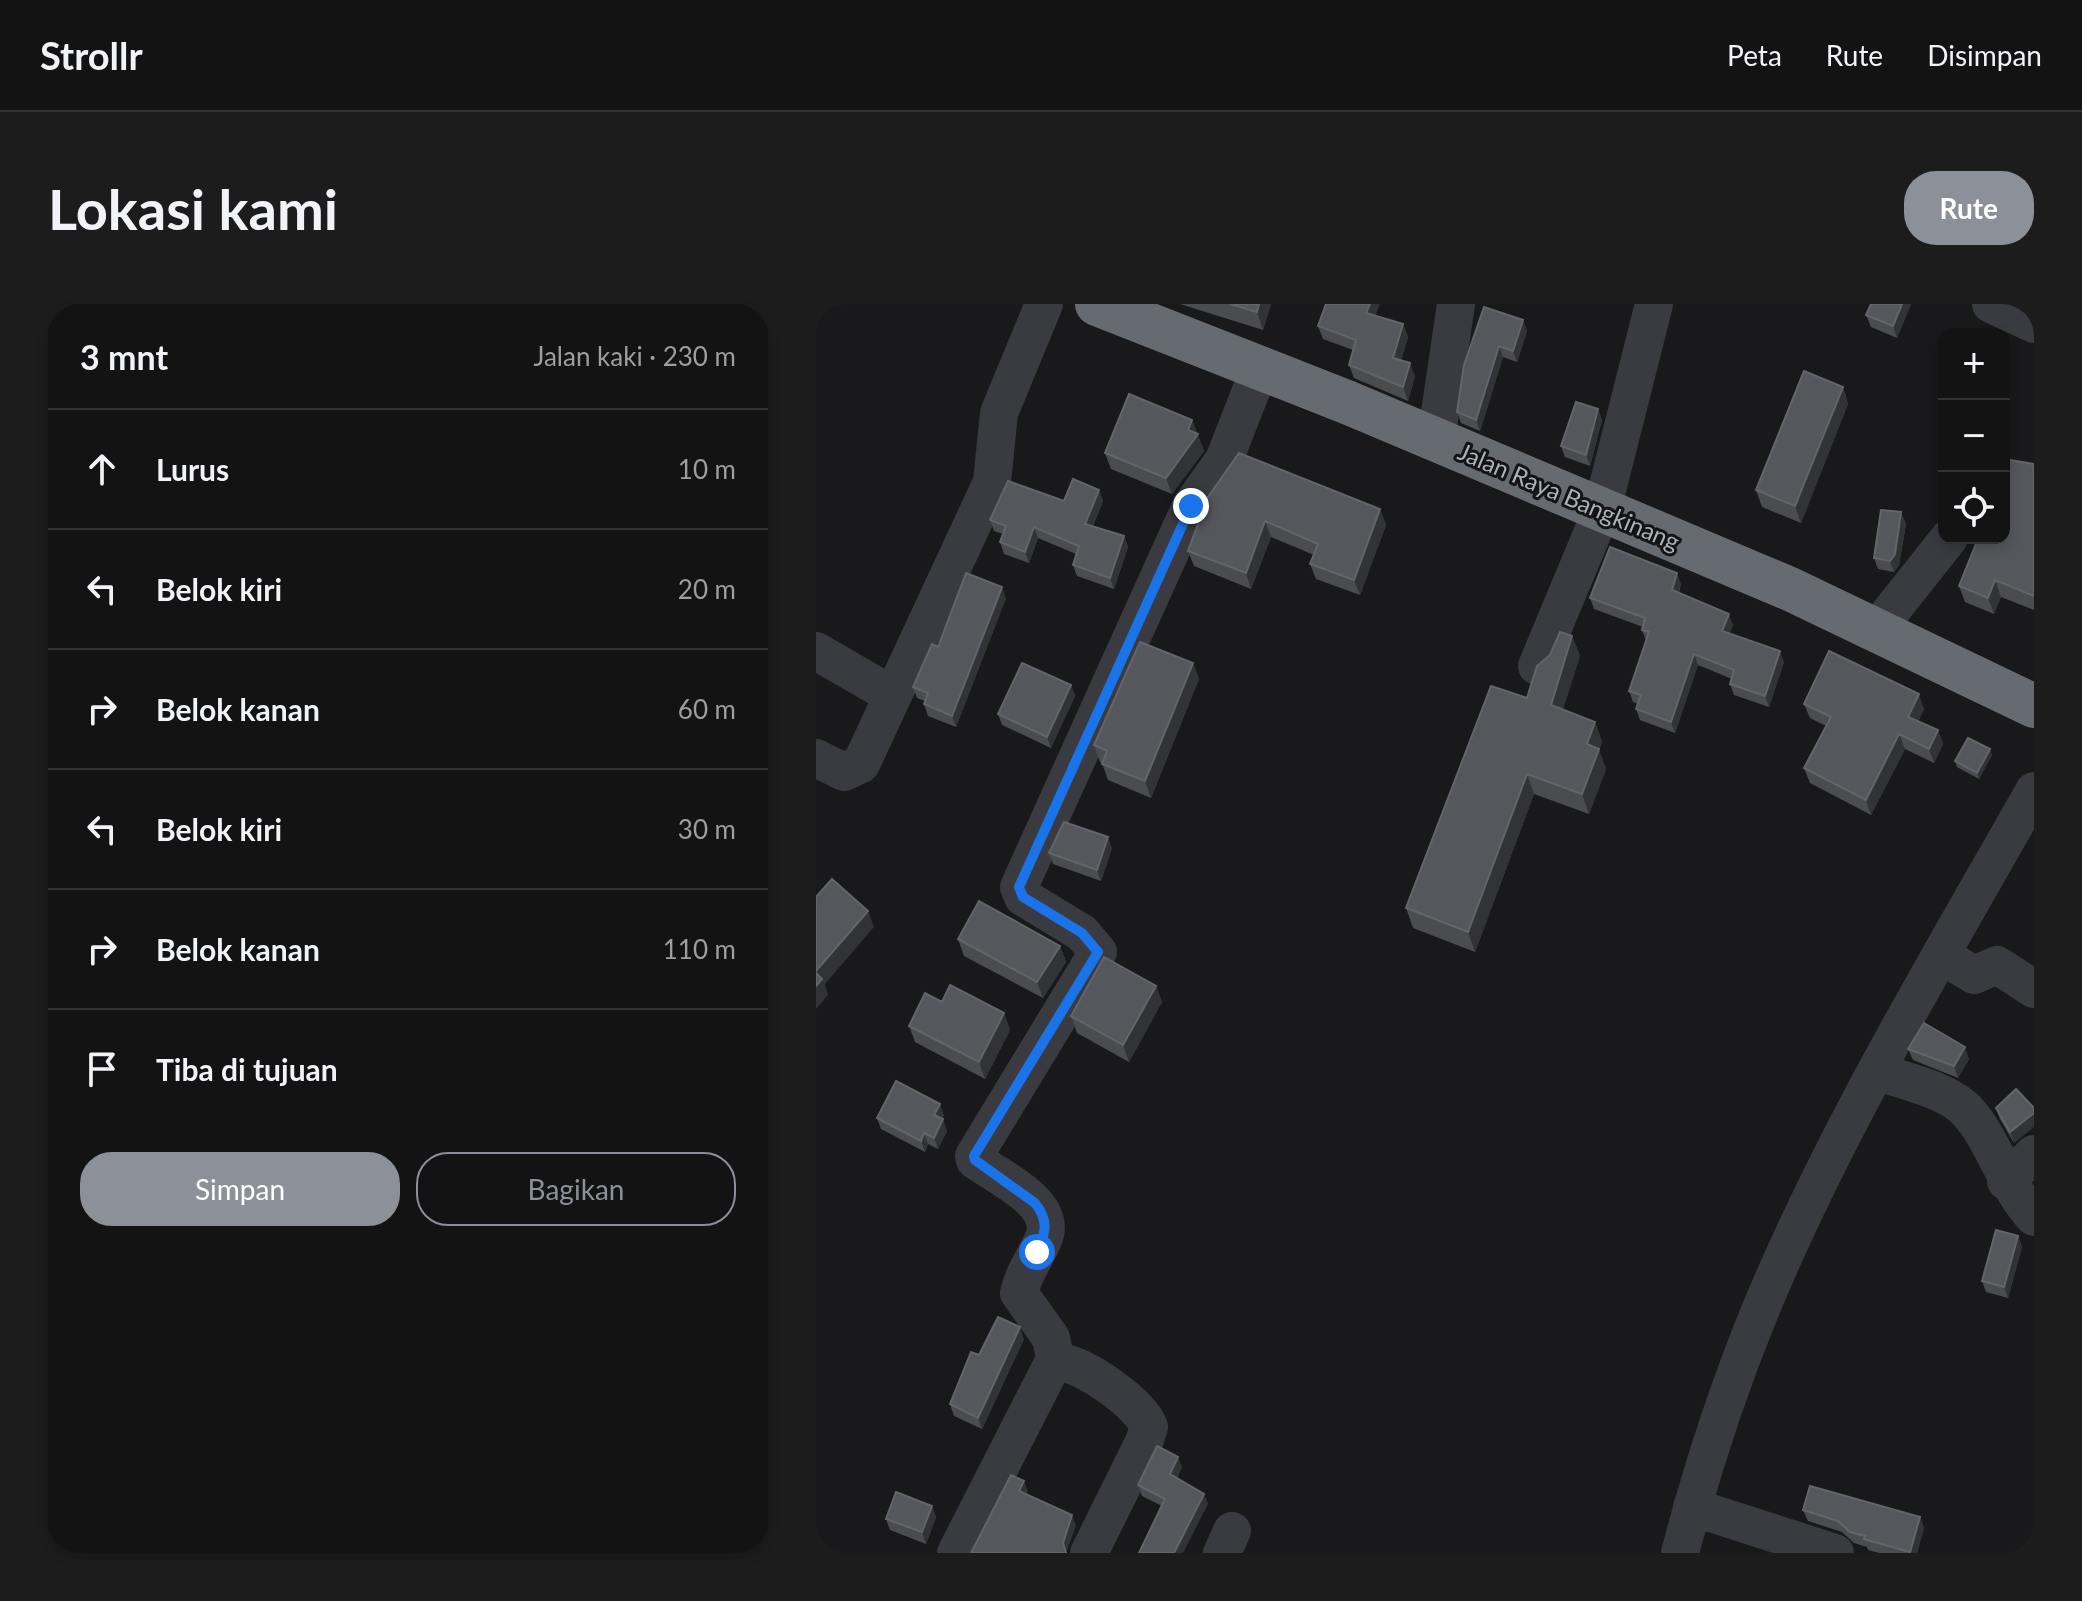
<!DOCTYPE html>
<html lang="id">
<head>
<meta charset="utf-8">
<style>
	body { margin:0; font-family:Lato,sans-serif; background:#1c1c1d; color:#f1f3f6 }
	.controls { position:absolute; right:24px; top:24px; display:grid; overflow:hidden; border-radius:16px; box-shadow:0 4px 12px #0003 }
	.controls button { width:72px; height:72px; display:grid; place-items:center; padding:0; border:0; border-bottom:2px solid #323234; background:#131314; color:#f1f3f6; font:40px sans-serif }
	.stop { position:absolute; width:24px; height:24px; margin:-18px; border:6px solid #1a73e8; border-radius:50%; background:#fff }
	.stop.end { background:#1a73e8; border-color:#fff; box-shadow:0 2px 8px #0008 }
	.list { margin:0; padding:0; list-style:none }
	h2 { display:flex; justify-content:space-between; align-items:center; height:104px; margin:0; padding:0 32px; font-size:34px }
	h2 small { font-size:26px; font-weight:400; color:#9d9ea0 }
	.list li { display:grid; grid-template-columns:52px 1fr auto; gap:24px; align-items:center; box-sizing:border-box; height:120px; padding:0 32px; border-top:2px solid #323234 }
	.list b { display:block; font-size:30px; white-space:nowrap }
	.list em { font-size:26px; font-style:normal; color:#9d9ea0 }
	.actions { display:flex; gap:16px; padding:24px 32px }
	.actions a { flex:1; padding:18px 0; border:2px solid #8c9099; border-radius:32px; text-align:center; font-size:28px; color:#8c9099 }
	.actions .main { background:#8c9099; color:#fff }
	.icon { flex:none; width:44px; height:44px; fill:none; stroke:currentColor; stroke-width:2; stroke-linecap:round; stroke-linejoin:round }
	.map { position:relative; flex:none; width:1218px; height:1249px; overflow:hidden; border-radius:32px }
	header { display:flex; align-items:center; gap:48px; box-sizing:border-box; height:112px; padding:0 40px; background:#131314; border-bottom:2px solid #323234 }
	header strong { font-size:38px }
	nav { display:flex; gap:44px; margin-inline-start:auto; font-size:28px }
	.intro { display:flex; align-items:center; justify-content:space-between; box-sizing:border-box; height:192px; padding:0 48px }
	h1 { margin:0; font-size:56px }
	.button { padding:20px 36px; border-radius:32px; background:#8c9099; color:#fff; font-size:28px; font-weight:700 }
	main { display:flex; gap:48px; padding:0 48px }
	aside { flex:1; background:#131314; border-radius:32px; box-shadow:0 4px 12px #0003 }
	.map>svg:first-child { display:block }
</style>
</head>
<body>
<header>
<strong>Strollr</strong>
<nav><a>Peta</a><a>Rute</a><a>Disimpan</a></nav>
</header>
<div class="intro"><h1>Lokasi kami</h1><a class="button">Rute</a></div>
<main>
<aside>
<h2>3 mnt<small>Jalan kaki · 230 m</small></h2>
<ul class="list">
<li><svg class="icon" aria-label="ahead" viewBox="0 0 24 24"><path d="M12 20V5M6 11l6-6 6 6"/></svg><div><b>Lurus</b></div><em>10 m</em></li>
<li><svg class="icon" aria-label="left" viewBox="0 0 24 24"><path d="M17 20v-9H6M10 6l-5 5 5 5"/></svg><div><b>Belok kiri</b></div><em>20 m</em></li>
<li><svg class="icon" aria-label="right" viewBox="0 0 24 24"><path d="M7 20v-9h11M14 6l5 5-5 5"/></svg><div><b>Belok kanan</b></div><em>60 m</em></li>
<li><svg class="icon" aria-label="left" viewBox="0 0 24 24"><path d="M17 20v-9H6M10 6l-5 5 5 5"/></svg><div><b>Belok kiri</b></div><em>30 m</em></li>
<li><svg class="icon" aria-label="right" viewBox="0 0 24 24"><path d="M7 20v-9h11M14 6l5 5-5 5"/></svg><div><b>Belok kanan</b></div><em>110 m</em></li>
<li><svg class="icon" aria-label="arrive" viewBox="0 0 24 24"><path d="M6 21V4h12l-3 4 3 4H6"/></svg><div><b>Tiba di tujuan</b></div></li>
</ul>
<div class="actions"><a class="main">Simpan</a><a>Bagikan</a></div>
</aside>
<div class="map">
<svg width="1218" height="1249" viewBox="0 0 1218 1249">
	<rect width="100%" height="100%" fill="#19191b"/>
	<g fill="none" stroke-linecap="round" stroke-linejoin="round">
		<path stroke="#3a3b40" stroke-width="38" d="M1175,0l43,20
			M620,136l20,-136
			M1060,326l73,-92
			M0,347l76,44
			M721,362l65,-156 52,-206
			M0,454l28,14 17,-8 131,-282 7,-69 45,-109
			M1125,651l33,20 23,-10 37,24
			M1060,767c27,10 65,17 87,36 27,24 41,78 71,110
			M1190,877l28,-27
			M240,1058l-5,-24 -32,-45c4,-19 16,-35 24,-53 16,-36 -43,-62 -68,-80l-1,-4 124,-204 -16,-19 -59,-36 -4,-10 172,-381 33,-46 36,-92
			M876,1203l143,46
			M140,1249l95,-186 10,-5c25,4 80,42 88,65l-5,15 -55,111
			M406,1249l10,-22
			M864,1249c21,-81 48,-164 80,-242 75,-181 178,-350 274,-520"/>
		<path stroke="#666a71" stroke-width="44" d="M281,0l252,99 441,186 244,117"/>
	</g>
	<path fill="#4a4c50" d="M364,0h91l-8,26z
		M1095,0l-14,34 -26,-11 -5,-12z
		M559,12l28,8 5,13 -7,23 14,16 -7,25 -54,-23 -5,-13 4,-15 -30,-11 -5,-13z
		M707,16l4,11 -10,31 -14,-5 -23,74 -19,-8 -4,-11 7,-47z
		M1027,83l5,17 -47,119 -39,-16 -6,-17z
		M782,105l4,11 -12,46 -25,-9 -4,-11z
		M376,116l12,31 -32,43 -61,-25 -6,-16z
		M1218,160v146l-33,-13 -7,17 -29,-12 -6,-16 29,-43z
		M283,186l4,11 -10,25 31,10 4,11 -14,42 -37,-13 -4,-11 3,-11 -38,-16 -9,25 -25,-9 -4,-12 3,-8 -9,-3 -4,-11 74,-19z
		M392,193l172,12 6,16 -26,70 -44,-16 -6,-15 4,-9 -43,-18 -20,52 -57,-23 -6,-15z
		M1085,208l5,12 -7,41 -5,7 -16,-3 -4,-11z
		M865,280l-2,9 54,32 -4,9 55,28 -15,45 -35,-12 -4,-11 2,-5 -34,-14 -23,68 -35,-13 -4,-11 2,-5 -5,-2 -4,-11 17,-50 -4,-11 1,-3 -49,-18 -4,-11z
		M190,294l-50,129 -28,-11 -4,-12 1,-3 -8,-3 -4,-11 25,-40z
		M756,332l8,20 -17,53 32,13 7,20 -3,8 7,19 -17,45 -55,-20 -59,158 -62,-24 -7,-20 121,-210z
		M377,359l6,16 -48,119 -43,-18 -6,-17 -2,-1 -6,-17z
		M255,381l4,11 -24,52 -49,-23 -4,-11z
		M988,400l120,5 -6,12 20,9 5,14 -9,19 -29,-14 -34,66 -61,-32 -6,-15 22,-42 -16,-8z
		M1176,451l-13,24 -22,-12 -2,-6z
		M296,544l-11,33 -48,-17 -4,-11z
		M142,635l102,7 6,16 -23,36 -79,-42z
		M340,682l6,16 -33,60 -52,-29 -6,-17z
		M126,698l62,11 6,17 -25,49 -70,-37 -6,-16z
		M1092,745l61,10 -11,19 -45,-18z
		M1200,785l-2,54 -14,-24 -4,-11z
		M128,811l-2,4 5,12 -9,18 -10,-5 -3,8 -44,-23 -4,-11z
		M1202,932l4,11 -14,51 -22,-6 -4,-11z
		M208,1035l-42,90 -28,-13 -4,-12 29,-49z
		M366,1163l-5,11 27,16 4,10 -46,2 -20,-10 -4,-11z
		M116,1202l4,11 -10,27 -36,-14 -4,-11z
		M987,1206l117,7 4,11 -7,25h-38l-11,-3 -1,-3 -13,-4 -12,-11 -34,-11z"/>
	<path fill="#323336" d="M443,0h12l-8,26 -6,-18z
		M554,0h10l-9,23 -5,-14z
		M1086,0h9l-14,34 -4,-12z
		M707,16l4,11 -10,31 -4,-11z
		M587,20l5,13 -10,34 -5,-13z
		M683,42l4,11 -23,74 -4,-11z
		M594,59l5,13 -7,25 -5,-14z
		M1027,83l5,17 -47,119 -6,-17z
		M782,105l4,11 -12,46 -4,-11z
		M376,116l12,31 -32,43 -6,-16z
		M283,186l4,11 -14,34 -4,-11z
		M564,205l6,16 -26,70 -6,-15z
		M1085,208l5,12 -7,41 -5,7 -4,-11z
		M449,217l6,16 -20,52 -5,-16z
		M218,223l4,11 -9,25 -4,-11z
		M308,232l4,11 -14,42 -4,-11z
		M861,269l4,11 -5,17 -4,-11z
		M1179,276l6,17 -7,17 -6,-16z
		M186,283l4,11 -50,129 -4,-11z
		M913,310l4,11 -7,17 -4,-11z
		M756,332l8,20 -22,68 -7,-19z
		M964,347l4,11 -15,45 -4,-11z
		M878,350l4,11 -23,68 -4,-11z
		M377,359l6,16 -48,119 -6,-17z
		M255,381l4,11 -24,52 -4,-11z
		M1103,390l5,15 -10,22 -6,-14z
		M779,418l7,20 -3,8 7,19 -17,45 -7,-20 5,-50z
		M1122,426l5,14 -9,19 -5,-14z
		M1083,430l6,15 -34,66 -5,-15z
		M1174,445l2,6 -13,24 -2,-6z
		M711,470l7,20 -59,158 -7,-20z
		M292,533l4,11 -11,33 -4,-11z
		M52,607l6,16 -49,57 3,11 -12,14v-38z
		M244,642l6,16 -23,36 -6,-16z
		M340,682l6,16 -33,60 -6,-17z
		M188,709l6,17 -25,49 -6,-17z
		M1149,743l4,12 -11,19 -4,-12z
		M124,800l4,11 -6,11 -4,-11z
		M1218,809v14l-20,16 -4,-11z
		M127,815l4,12 -9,18 -4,-11z
		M108,829l4,11 -3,8 -4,-11z
		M1202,932l4,11 -14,51 -4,-11z
		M204,1023l4,12 -42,90 -4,-11z
		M362,1153l4,10 -9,17 -3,-10z
		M208,1177l4,10 -5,10 -4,-10z
		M388,1190l4,10 -25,49h-9z
		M116,1202l4,11 -10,27 -4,-12z
		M256,1211l4,11 -10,27 -3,-10z
		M1104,1213l4,11 -7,25h-6z"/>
	<path fill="#55575c" stroke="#62656a" stroke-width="2" d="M414,0h29l-2,8z
		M510,0h44l-4,9 37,11 -10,34 17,5 -7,24 -54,-22 7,-25 -38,-14z
		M1055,0h31l-9,22 -27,-11z
		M668,3l39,13 -10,31 -14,-5 -23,74 -19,-8 7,-47z
		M988,67l39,16 -48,119 -39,-16z
		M313,90l63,26 -4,10 10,4 -32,44 -61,-25z
		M760,98l22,7 -12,46 -25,-9z
		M423,149l141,56 -26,71 -44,-16 8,-20 -53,-23 -19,52 -58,-22 20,-54z
		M1188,155l30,5v132l-39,-16 -7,18 -29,-12 19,-47 10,4v-5h16z
		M257,175l26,11 -14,34 39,12 -14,42 -37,-13 6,-19 -45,-19 -9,25 -25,-10 6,-16 -16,-6 18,-39 56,20z
		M1065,206l20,2 -6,42 -5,7 -16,-3z
		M794,243l67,26 -5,17 57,24 -7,17 58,20 -15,45 -35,-12 4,-14 -40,-16 -23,68 -35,-13 5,-14 -12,-4 20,-59 -7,-2 3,-12 -55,-20z
		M150,269l36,14 -50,129 -28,-12 4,-11 -15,-6 19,-43 6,3z
		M744,328l12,4 -21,69 44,17 -8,22 12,5 -17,45 -55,-20 -59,158 -62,-24 85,-222 36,12 10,-32 13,-11z
		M324,338l53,21 -48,118 -43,-17 5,-13 -13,-6z
		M1013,347l90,43 -11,23 30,13 -9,19 -30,-15 -33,66 -62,-32 27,-51 -27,-13z
		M206,359l49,22 -24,52 -49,-23z
		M1152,434l22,11 -13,24 -22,-12z
		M248,518l44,15 -11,33 -48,-17z
		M16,575l36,32 -52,60v-74z
		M163,597l81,45 -23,36 -79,-43z
		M288,653l52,29 -33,59 -52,-29z
		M0,669l6,6 -6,7z
		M134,681l54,28 -25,49 -70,-36 16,-33 17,9z
		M1108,719l41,24 -11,19 -46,-17z
		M80,777l44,23 -6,11 9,4 -9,19 -10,-5 -3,8 -44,-23z
		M1200,785l18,19v5l-24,19 -14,-24z
		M1180,926l22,6 -14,51 -22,-6z
		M182,1013l22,10 -42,91 -28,-14 21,-52 8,3z
		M341,1142l21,11 -8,17 34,20 -30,59h-35l26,-54 -27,-14z
		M195,1171l13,6 -5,10 53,24 -9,28 3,10h-95z
		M994,1182l110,31 -10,35 -46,-13 1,-3 -15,-4 -12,-11 -35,-11z
		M80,1188l36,14 -10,26 -36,-13z"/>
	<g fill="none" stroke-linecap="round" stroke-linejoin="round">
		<path stroke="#1a73e8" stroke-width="10" d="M221,948c9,-20 12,-31 -2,-49l-60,-43 -1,-4 124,-204 -16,-19 -59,-36 -4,-10 172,-381"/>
	</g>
	<g text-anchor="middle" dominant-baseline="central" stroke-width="6" stroke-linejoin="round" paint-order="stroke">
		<g font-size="24" fill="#abb1bb" stroke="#141416">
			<text transform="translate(753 192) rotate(23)">Jalan Raya Bangkinang</text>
		</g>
	</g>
</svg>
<div class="controls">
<button>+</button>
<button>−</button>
<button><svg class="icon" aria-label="locate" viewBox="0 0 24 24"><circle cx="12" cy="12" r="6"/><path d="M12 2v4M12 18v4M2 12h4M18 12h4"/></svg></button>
</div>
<div class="stop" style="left:221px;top:948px"></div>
<div class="stop end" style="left:375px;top:202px"></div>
</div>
</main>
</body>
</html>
